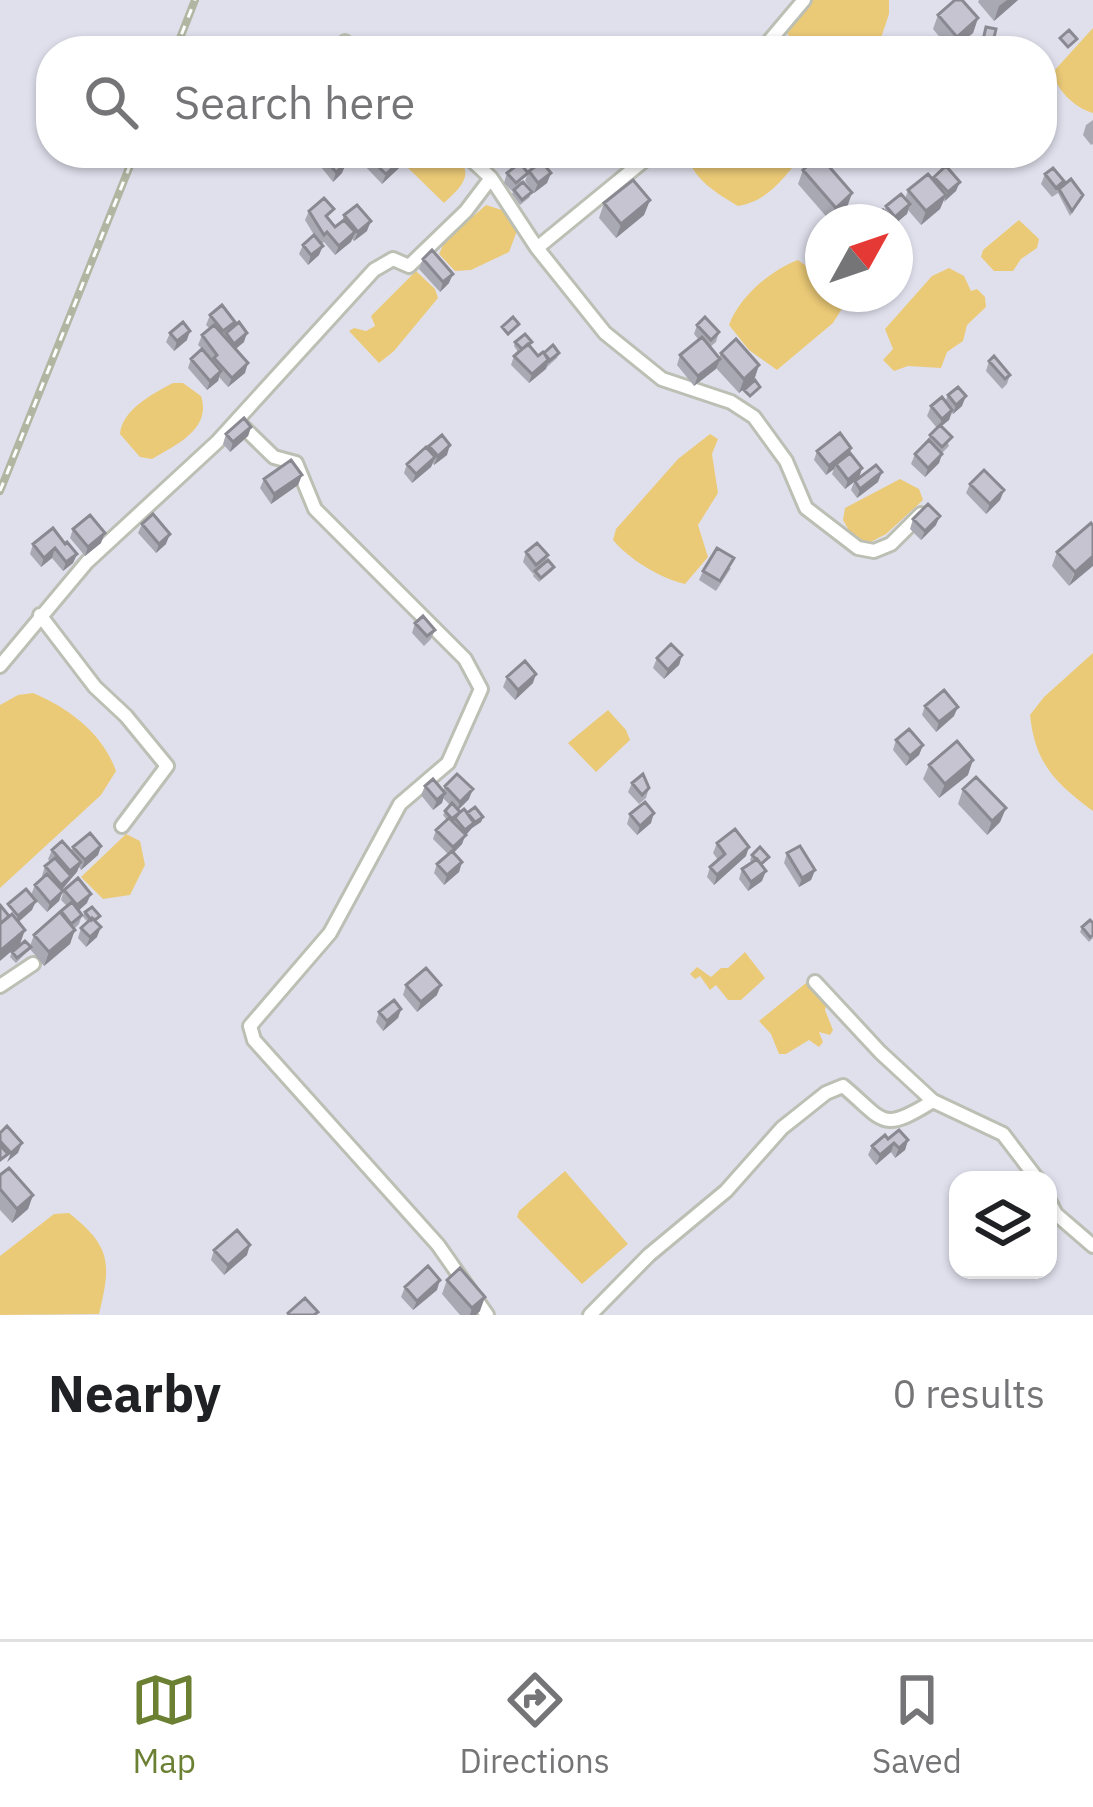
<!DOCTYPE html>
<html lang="en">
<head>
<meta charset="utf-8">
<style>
	body { margin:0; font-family:"IBM Plex Sans",sans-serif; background:#f6f6f6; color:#202124 }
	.controls { position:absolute; right:36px; bottom:36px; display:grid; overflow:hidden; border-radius:24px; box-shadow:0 3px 9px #0004 }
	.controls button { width:108px; height:108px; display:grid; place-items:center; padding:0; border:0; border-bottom:3px solid #e0e0e0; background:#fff; color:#202124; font:60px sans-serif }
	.compass { position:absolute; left:805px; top:204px; width:108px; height:108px; border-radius:50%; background:#fff; box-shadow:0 3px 9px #0004; rotate:50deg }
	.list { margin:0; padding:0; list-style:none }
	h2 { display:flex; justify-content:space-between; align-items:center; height:156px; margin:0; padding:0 48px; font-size:51px }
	h2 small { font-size:39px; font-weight:400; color:#757577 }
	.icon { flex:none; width:66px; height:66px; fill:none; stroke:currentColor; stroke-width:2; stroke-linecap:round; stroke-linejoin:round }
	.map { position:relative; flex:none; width:1093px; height:1315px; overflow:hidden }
	.search { position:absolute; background:#fff; box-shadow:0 3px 9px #0004; left:36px; right:36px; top:36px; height:132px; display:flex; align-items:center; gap:30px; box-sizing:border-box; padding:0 42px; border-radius:48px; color:#757577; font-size:45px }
	.sheet { height:324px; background:#fff }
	nav { display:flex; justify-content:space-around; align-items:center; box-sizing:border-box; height:168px; border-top:3px solid #e0e0e0; background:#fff; font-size:33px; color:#757577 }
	nav a { display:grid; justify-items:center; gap:6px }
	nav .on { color:#6b8033 }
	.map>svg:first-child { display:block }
</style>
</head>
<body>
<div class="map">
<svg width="1093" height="1315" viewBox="0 0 1093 1315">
	<rect width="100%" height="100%" fill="#e0e0ed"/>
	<path fill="#ebca77" d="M813,0h76v14l-11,33 -10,4h-66l-17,-20z
		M1093,28v85c-18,-5 -37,-23 -40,-41z
		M429,153h26c20,22 8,32 -11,50l-37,-36z
		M688,153h117c-21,23 -35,48 -67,53 -20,-12 -48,-28 -50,-53z
		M486,205l16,5 15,21 -8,21 -38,18 -16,1 -16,-17 6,-13z
		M1019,220l20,19 -2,9 -16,11 -8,12h-19l-13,-14 2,-7z
		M798,260l25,18v16h18l5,8 -13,21 -56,47 -28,-20 -20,-25c10,-28 42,-55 69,-65z
		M949,268l15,8 7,15 6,-2 8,8 1,10 -19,18 -4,16 -16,11 -6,16 -33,-2 -14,5 -11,-11 10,-11 -8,-20 47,-53z
		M416,271l19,18 3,9 -44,53 -15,12 -30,-32 5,-3 12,3 9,-5 -4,-10z
		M173,383h10l18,13c11,33 -25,49 -49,63l-12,-2 -20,-23c2,-24 32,-40 53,-51z
		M710,434l8,5 -6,15 6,39 -20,32 10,32 -23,27c-25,-6 -55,-24 -72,-44l3,-11 62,-70z
		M900,479l19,10 4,11 -37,34 -19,10 -15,-8 -9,-16 2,-12z
		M1093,653v158c-38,-28 -58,-48 -63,-96l14,-18z
		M33,693c36,15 70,41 83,78l-15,24 -101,93v-183l18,-10z
		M608,710l18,20 4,10 -34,32 -28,-29z
		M126,834l14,7 5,24 -15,30 -27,4 -22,-22z
		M745,952l20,26 -24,22h-13l-12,-15 -6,5 -10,-14 -5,3 -5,-5 7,-7 14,10 10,-9h7z
		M806,983l21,20 -2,7 8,20 -3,5 -11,-3 4,10 -4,5 -10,-7 -23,14h-7l-8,-20 -12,-13z
		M565,1171l63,73 -46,40 -65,-67 2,-6z
		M69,1213c43,34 42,51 30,101l-99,1v-59l54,-42z"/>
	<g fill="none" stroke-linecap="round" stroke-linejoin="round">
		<g stroke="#bcbfb3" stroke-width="18">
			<path id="minor" d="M345,42l9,9
				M761,51l43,-51
				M491,178l46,70 68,85 57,46 69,23 23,15 32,44 20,47 52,40 16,3 17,-7 30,-30
				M537,248l116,-95
				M237,421l37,36 22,6 19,46 150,150 16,30 -33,74 -48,41 -70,129 -80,93 4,14 184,205 49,70
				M40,615l55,72 31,29 41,50 -45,60
				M0,666l87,-104 130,-120 157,-172 19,-11 16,7 57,-55 25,-33 -27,-25
				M815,982l65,70 53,49 70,33 35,46
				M0,986l33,-22
				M1048,1199l8,15 37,32
				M590,1315l59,-60 77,-64 56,-63 44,-35 17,-7c42,35 37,48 90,15"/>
		</g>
		<use href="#minor" stroke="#fff" stroke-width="12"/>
		<g stroke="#b0b6a2" stroke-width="8">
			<path id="rail" d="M175,51l20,-51
				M0,491l135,-338"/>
		</g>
		<use href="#rail" stroke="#fff" stroke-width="3" stroke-dasharray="9" stroke-linecap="butt"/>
	</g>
	<path fill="#a9a9b3" d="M979,0h39l-24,21 -16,-19z
		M938,15l40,3 -5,15 -22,18 -18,-22z
		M1093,120v24l-2,1 -8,-10 3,-10z
		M277,153h20l-12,10z
		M485,153h19l-13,13 -8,-8z
		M940,153h30l-17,15z
		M414,154l-32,30 -19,-20 3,-9z
		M324,158l18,15 -9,9 -12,-15z
		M803,170l49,23 -5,14 -16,15 -33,-38z
		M529,171l22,2 -4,10 -13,10 -9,-12z
		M507,173l17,10 6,14 -10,8 -8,-11 1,-2 -9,-9z
		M1045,174l16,13 22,8 -13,21 -12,-23 -6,4 -11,-13z
		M934,177l22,14 -13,10 -3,8 -19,16 -13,-15 -1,4 -12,8h-24l2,-3 11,-7 2,-6 19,-7 3,-9 25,-10z
		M650,200l-6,15 -28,23 -17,-20 5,-15z
		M309,211l21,8 5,8 7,-5 2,-7 23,16 -13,10 -2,-2 -17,16 -11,-13 -3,2 -2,11 -11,10 -9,-11 4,-9 11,-10 -9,-15z
		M423,259l26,24 -9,9 -21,-23z
		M210,315l23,13 11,14 -9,7 10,24 -17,14 -9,-10 -1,4 -11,9 -19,-22 3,-9 11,-10 -4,-4 4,-10 8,-6 -4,-4z
		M697,325l22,7 -3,10 -6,5 9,11 2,-5 38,12 -5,15 -15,13 -23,-25 -22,18 -17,-21 3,-10 19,-15 -5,-6z
		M170,333l17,7 -13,11 -8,-9z
		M515,342l15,4 8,10 21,-3 -2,5 -28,25 -18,-18 3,-9 4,-4 -4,-6z
		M989,361l21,14 -3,9 -5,5 -16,-18z
		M948,395l14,11 -9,8 -1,-1 -3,7 -8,6 8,20 -7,7 -3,10 -14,14 -14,-13 4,-10 22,-26 -10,-12 4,-10 14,-4z
		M251,427l-3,9 -18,16 -7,-8 3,-10z
		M429,446l18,9 -13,10 -1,-2 -2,4 -19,16 -8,-10 3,-9 21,-15z
		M851,448l-1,5 12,15 -3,9 19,5 -21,16 -6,-8 3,-8 -9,7 -13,-15 2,-5 -8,6 -12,-15 3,-9z
		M302,475l-4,10 -27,19 -11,-16 4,-9z
		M970,484l34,6 -4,10 -14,14 -20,-21z
		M913,519l23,6 -15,15 -11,-11z
		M142,524l24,20 -10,9 -18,-20z
		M1093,526l-24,60 -17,-20 5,-14z
		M73,529l28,14 -16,13 -15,-18z
		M33,544h32l12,10 -4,9 -10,8 -11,-13 -11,9 -11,-13z
		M526,552l22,3 -3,8 9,4 -2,4 -13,11 -6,-6 1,-3 -1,1 -10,-12z
		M731,568l-15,23 -17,-11 4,-9z
		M415,623l20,7 -4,9 -7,7 -12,-13z
		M682,655l-3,10 -15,14 -11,-11 4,-10z
		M507,677l26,6 -18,17 -12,-13z
		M925,706l29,10 -18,16 -14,-17z
		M896,740l27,5 -4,10 -13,11 -13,-16z
		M929,765l39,10 -29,23 -16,-19z
		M632,783l17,5 -3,10 -7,6 -11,-12z
		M425,786l18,5 2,-5 24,13 -11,11 2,2 23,5 -2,5 -9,6 -7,8 -3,8 -8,9 8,9 -3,10 -15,13 -10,-12 3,-9 11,-10 -15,-15 3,-9 11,-10 -4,-5 7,-10 -7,-7 -1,5 -9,7 -12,-15z
		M963,789l43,19 -6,14 -13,13 -29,-31z
		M630,814l21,9 -14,12 -10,-11z
		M717,843l29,13 -32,29 -7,-8 3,-10 8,-7 -5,-7z
		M101,846l-3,9 -17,15 -2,-3 -17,23 -3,11 -12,11 -16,-17 4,-10 8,-7 -1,-2 3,-10 5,-4 -2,-3 4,-9 19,2 2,-5z
		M787,853l28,17 -4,10 -12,7 -15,-24z
		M752,855l17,2 -7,9v15l-14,10 -9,-12 3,-10 10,-7 -2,-2z
		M64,890l23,13 -8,7 3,5 -3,9 -5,5 -4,15 -26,22 -14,-17 -14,14 -6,-6 2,-5 18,-6 4,-11 33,-29 -6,-6z
		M85,912l15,4 -4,6 1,15 -11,10 -8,-9 3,-10 7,-6 -5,-5z
		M1082,927l11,11 -4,4 -9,-10z
		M406,985l31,10 -20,17 -14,-17z
		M401,1009l-3,9 -15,13 -7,-9 3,-10z
		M888,1139l20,1 -3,10 -10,8 -4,-6 -15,13 -8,-10 4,-9z
		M0,1175l33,20 -5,14 -16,14 -12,-13z
		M214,1250l33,5 -23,20 -13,-15z
		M447,1280l33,31 -4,4h-16l-18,-21z
		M405,1287l32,3 -24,20 -12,-13z"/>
	<path fill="#8a8992" d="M1007,0h11l-24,21 5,-15z
		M978,18l-5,15 -22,18 6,-14z
		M409,153h6l-33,31 4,-10z
		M498,153h6l-13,13 3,-9z
		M963,153h7l-17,15 4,-9z
		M346,164l-4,9 -9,9 3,-10z
		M551,173l-4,10 -13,10 4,-10z
		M960,182l-4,9 -12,11 4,-10z
		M852,193l-5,14 -16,15 5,-14z
		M946,195l-6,14 -19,16 5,-14z
		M650,200l-6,15 -28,23 5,-14z
		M910,204l-3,10 -12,10 -2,-2 2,-5z
		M371,221l-4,10 -13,10 4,-9z
		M355,232l-4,10 -16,13 4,-9z
		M323,246l-4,9 -11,10 3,-10z
		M453,274l-4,9 -9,9 3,-10z
		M190,331l-3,9 -13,11 3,-10z
		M247,333l-3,9 -13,11 3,-9z
		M549,359l-3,10 -17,14 3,-9z
		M720,359l-4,10 -22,17 4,-10z
		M248,363l-3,10 -17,14 4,-9z
		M759,365l-5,15 -15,13 5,-14z
		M221,371l-3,10 -11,9 3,-9z
		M966,396l-4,10 -9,8 3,-9z
		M952,410l-3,10 -11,9 4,-10z
		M251,427l-3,9 -18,16 3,-10z
		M450,445l-3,10 -13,10 4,-9z
		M851,448l-3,10 -12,6 -2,5 -8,6 3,-9z
		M942,454l-3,9 -14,14 3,-9z
		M435,457l-4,10 -19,16 4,-9z
		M862,468l-3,10 -14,11 3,-9z
		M882,472l-4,10 -21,16 3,-9z
		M302,475l-4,10 -27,19 3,-10z
		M1004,490l-4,10 -14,14 4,-10z
		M940,516l-4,9 -15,15 4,-9z
		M105,533l-4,10 -16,13 3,-9z
		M170,534l-4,10 -10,9 3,-9z
		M55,548l-3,10 -11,9 3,-9z
		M77,554l-4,9 -10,8 3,-9z
		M1093,556v10l-24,20 6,-14z
		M682,655l-3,10 -15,14 4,-9z
		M536,674l-3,9 -18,17 3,-10z
		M958,707l-4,9 -18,16 3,-10z
		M923,745l-4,10 -13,11 4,-10z
		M973,760l-5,15 -29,23 6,-14z
		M473,789l-4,10 -12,12 3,-9z
		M445,793l-3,10 -9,7 4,-10z
		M1006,808l-6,14 -13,13 5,-14z
		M654,813l-3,10 -14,12 3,-9z
		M483,817l-2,5 -9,6 -7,8 -3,8 -12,12 3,-9 8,-8 4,-9z
		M101,846l-3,9 -17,15 4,-10z
		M749,847l-3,9 -32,29 3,-10z
		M81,862l-4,10 -19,22 3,-9 6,-6 3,-8z
		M462,862l-3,10 -15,13 3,-10z
		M815,870l-4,10 -12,7 3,-9z
		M766,871l-4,10 -14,10 3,-9z
		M63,891l-4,10 -12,11 3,-9z
		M91,894l-4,9 -13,12 3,-10z
		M36,901l-4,9 -18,16 4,-10z
		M101,927l-4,10 -11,10 4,-10z
		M25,930l-5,14 -20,17v-10z
		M75,930l-5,14 -26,22 5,-14z
		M441,985l-4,10 -20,17 4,-10z
		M401,1009l-3,9 -15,13 4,-10z
		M908,1140l-3,10 -10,8 4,-10z
		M22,1143l-4,10 -11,9 4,-9z
		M894,1143l-3,9 -15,13 4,-10z
		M33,1195l-5,14 -16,14 5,-14z
		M250,1245l-3,10 -23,20 4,-10z
		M440,1280l-3,10 -24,20 4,-9z
		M485,1297l-5,14 -4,4h-6l2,-7z"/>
	<path fill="#c5c4d0" stroke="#8a8992" stroke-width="3" d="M955,0h7l16,18 -21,19 -19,-22z
		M986,27l10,2 -3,13 -10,-2z
		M1069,30l8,9 -9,8 -8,-9z
		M204,42l13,9h-19z
		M330,153h7l9,11 -10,8 -12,-14z
		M368,153h41l-23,21 -20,-19z
		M819,155l33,38 -16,15 -33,-38z
		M542,162l9,11 -13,10 -9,-12z
		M520,163l8,10 -12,10 -9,-10z
		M946,166l14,16 -12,10 -14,-15z
		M1053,168l11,13 -8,7 -11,-14z
		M928,174l18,21 -20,16 -18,-21z
		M1071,179l12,16 -11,16 -13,-22z
		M633,180l17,20 -29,24 -17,-21z
		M523,182l9,10 -10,8 -8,-10z
		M901,194l9,10 -15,13 -9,-11z
		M324,198l10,11 -8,7 9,11 9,-7 11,12 -16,14 -12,-14 -3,3 -15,-24z
		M357,205l14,16 -13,11 -14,-17z
		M883,210l9,12h-17l-2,-3z
		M895,225l7,9 -7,6z
		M314,235l9,11 -12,9 -8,-10z
		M432,250l21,24 -10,8 -20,-23z
		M222,305l13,17 -12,9 -13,-16z
		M513,317l6,7 -11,10 -6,-7z
		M705,317l14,15 -8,8 -14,-15z
		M183,322l7,9 -13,10 -7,-8z
		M239,322l8,11 -13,11 -8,-11z
		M214,325l34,38 -16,15 -18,-20 3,-3 -15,-20z
		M525,334l7,8 -10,7 -7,-7z
		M702,337l18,22 -22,17 -18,-21z
		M736,339l23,26 -15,14 -23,-26z
		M528,344l10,12 5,-4 6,7 -17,15 -18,-18z
		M553,345l6,8 -10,8 -5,-8z
		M202,349l19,22 -11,10 -19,-22z
		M994,356l16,19 -5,4 -16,-18z
		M755,380l5,7 -10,9 -6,-6z
		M958,387l8,9 -10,9 -8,-10z
		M942,397l10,13 -10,9 -11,-13z
		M244,418l7,9 -18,15 -7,-8z
		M940,425l12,12 -10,10 -12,-12z
		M840,433l11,15 -22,18 -12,-15z
		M442,435l8,10 -12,11 -9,-10z
		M929,440l13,14 -14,14 -13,-14z
		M426,447l9,10 -19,17 -9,-10z
		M850,453l12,15 -14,12 -12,-16z
		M291,460l11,15 -28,19 -10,-15z
		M876,465l6,7 -22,17 -5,-8z
		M984,470l20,20 -14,14 -20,-20z
		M928,504l12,12 -15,15 -12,-12z
		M153,514l17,20 -11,10 -17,-20z
		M90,515l15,18 -17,14 -15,-18z
		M1091,523l2,3v30l-18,16 -18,-20z
		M53,528l12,16 2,-2 10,12 -11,8 -11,-14 -11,10 -11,-14z
		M537,543l11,12 -12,10 -10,-13z
		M717,548l17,10 -14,23 -17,-10z
		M548,560l6,7 -13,11 -6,-7z
		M423,616l12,14 -8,6 -12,-13z
		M671,644l11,11 -14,15 -11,-12z
		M525,661l11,13 -18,16 -11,-13z
		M944,690l14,17 -19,15 -14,-16z
		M909,729l14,16 -13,11 -14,-16z
		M957,741l16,19 -28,24 -16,-19z
		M457,774l16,15 -13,13 -15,-16z
		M643,774l6,14 -7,7 -10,-12z
		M976,777l30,31 -14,13 -29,-32z
		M433,779l12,14 -8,7 -12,-14z
		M645,802l9,11 -14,13 -10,-12z
		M452,803l8,9 -7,8 -8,-9z
		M475,807l8,10 -9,6 -7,-10z
		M464,809l11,13 -10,8 -11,-13z
		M449,818l17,17 -13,12 -17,-17z
		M735,829l14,18 -32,28 -7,-8 15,-13 -8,-11z
		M90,833l11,13 -16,14 -12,-13z
		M62,841l19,21 -11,9 -18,-21z
		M800,846l15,24 -13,8 -15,-25z
		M760,847l9,10 -8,7 -9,-9z
		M452,851l10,11 -15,13 -10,-11z
		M55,858l16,18 -10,9 -16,-19z
		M757,859l9,12 -15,11 -9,-13z
		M47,874l16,17 -13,12 -15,-18z
		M78,878l13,16 -14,11 -13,-15z
		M26,889l10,12 -18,15 -10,-12z
		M72,902l10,13 -11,9 -10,-13z
		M0,905l9,11 -9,8z
		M92,907l8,9 -5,4 -3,-2 -1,2 -6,-8z
		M60,912l15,18 -26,22 -15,-17z
		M12,914l13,16 -25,21v-27z
		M92,918l9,9 -11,10 -9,-9z
		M1090,920l3,3v12l-3,2 -8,-10z
		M25,941l6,6 -14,11 -5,-6z
		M426,968l15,17 -20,17 -15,-17z
		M394,1000l7,9 -14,12 -8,-9z
		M7,1126l15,17 -11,10 -11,-12v-8z
		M899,1130l9,10 -9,8 -5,-5 -14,12 -8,-9 13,-11 3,4z
		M0,1145l8,9 -8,6z
		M9,1168l24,27 -16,14 -17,-20v-14z
		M237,1230l13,15 -22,20 -14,-15z
		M428,1266l12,14 -23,21 -12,-14z
		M460,1268l25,29 -13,11 -25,-28z
		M305,1298l13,14 -4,3h-25l-1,-2z"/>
</svg>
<div class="controls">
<button><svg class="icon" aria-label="layers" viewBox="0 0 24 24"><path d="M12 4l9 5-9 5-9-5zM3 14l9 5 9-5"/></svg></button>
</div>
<svg class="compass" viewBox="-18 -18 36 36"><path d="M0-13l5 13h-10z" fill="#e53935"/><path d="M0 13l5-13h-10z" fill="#757577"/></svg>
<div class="search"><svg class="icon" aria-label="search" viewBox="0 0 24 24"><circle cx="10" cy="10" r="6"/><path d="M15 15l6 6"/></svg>Search here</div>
</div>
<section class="sheet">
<h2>Nearby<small>0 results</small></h2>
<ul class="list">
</ul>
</section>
<nav>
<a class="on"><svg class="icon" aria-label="map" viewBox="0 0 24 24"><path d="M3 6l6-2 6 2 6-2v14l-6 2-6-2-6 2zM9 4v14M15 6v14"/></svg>Map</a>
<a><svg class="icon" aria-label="directions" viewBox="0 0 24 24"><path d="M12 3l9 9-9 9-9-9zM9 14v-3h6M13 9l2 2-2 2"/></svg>Directions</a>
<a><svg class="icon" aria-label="saved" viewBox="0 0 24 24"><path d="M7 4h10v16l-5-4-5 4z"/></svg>Saved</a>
</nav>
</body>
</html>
